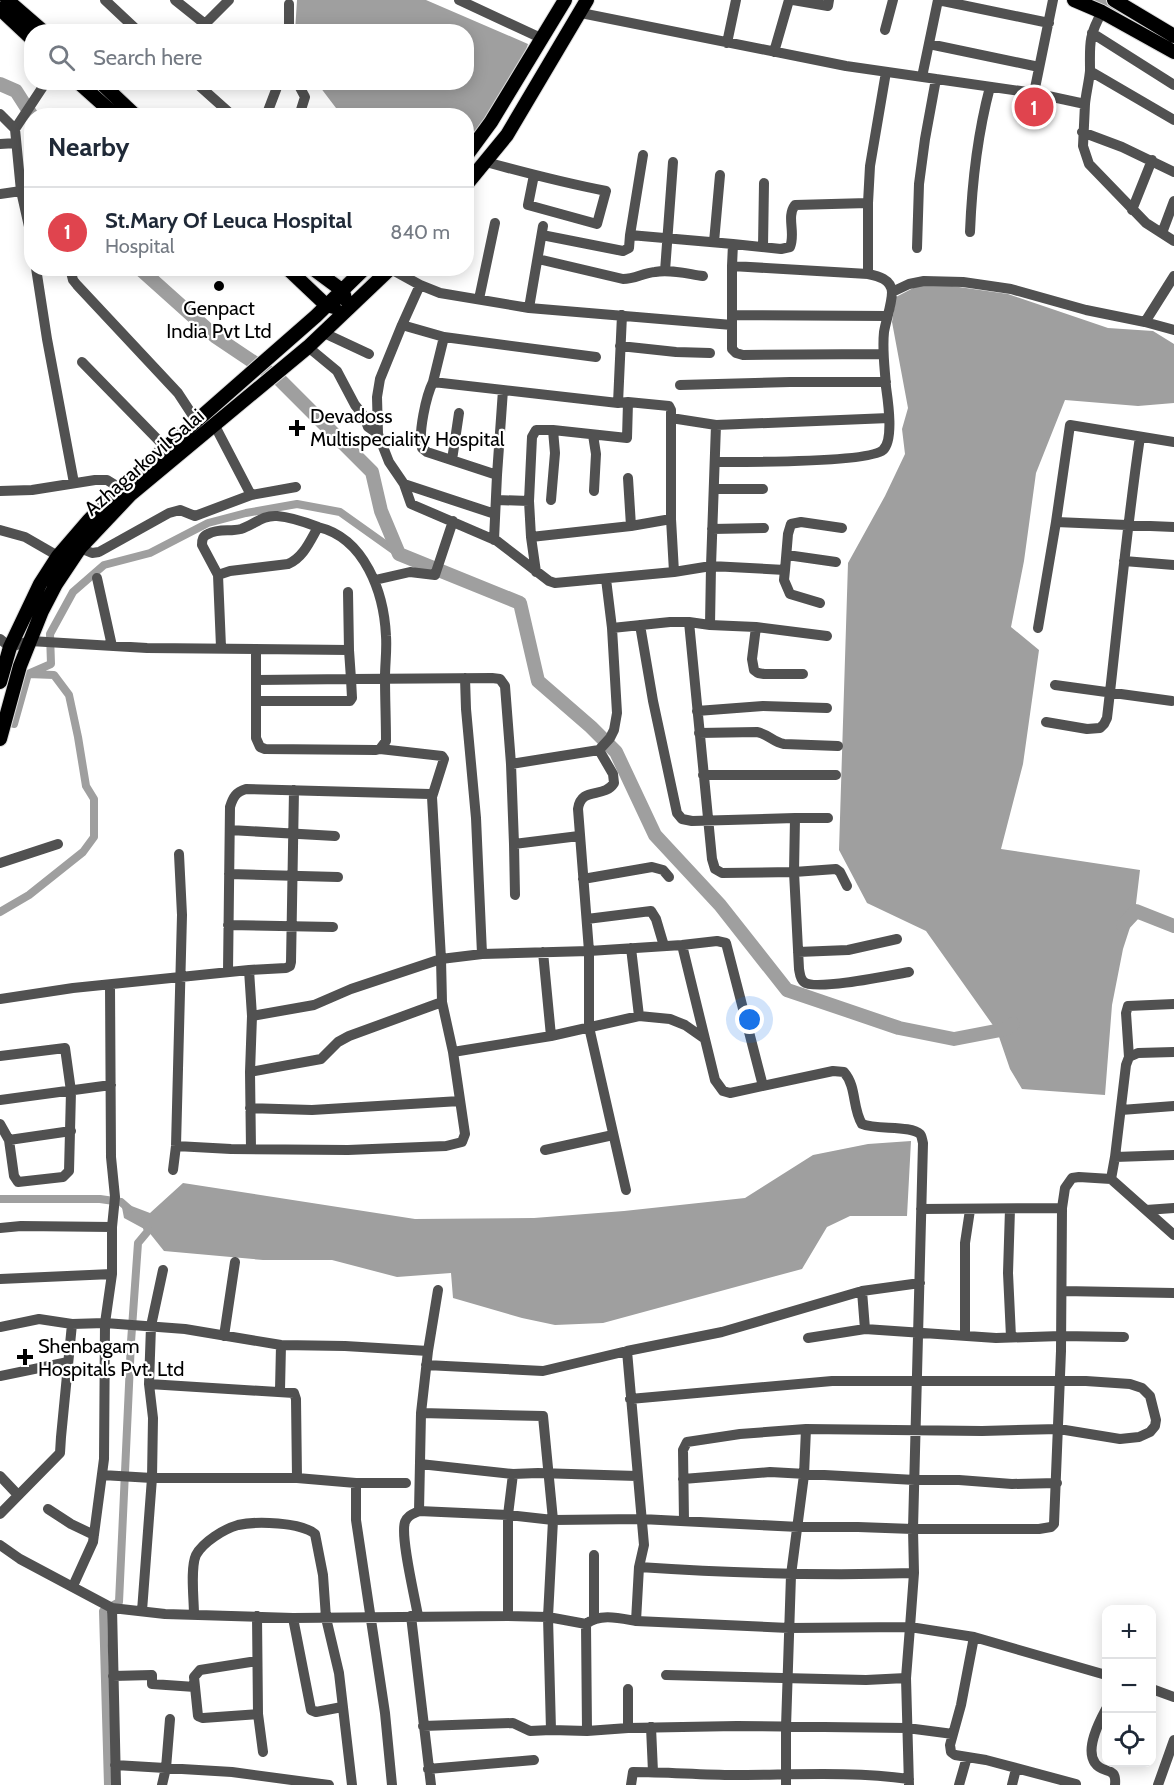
<!DOCTYPE html>
<html lang="en">
<head>
<meta charset="utf-8">
<style>
	body { margin:0; font-family:Cabin,sans-serif; background:#f6f6f7; color:#1f2937 }
	.controls { position:absolute; right:18px; bottom:18px; display:grid; overflow:hidden; border-radius:12px; box-shadow:0 3px 15px #0003 }
	.controls button { width:54px; height:54px; display:grid; place-items:center; padding:0; border:0; border-bottom:2px solid #e0e1e3; background:#fff; color:#1f2937; font:30px sans-serif }
	.you { position:absolute; left:750px; top:1020px; width:21px; height:21px; margin:-15px; border:4px solid #fff; border-radius:50%; background:#1a73e8; box-shadow:0 0 0 9px #1a73e833 }
	.badge { display:grid; place-items:center; width:39px; height:39px; border-radius:50%; background:#000; color:#fff; font-size:20px; font-weight:700 }
	.pin { position:absolute; translate:-50% -50%; border:3px solid #fff; box-shadow:0 2px 6px #0006 }
	.list { margin:0; padding:0; list-style:none }
	h2 { display:flex; justify-content:space-between; align-items:center; height:78px; margin:0; padding:0 24px; font-size:26px }
	h2 small { font-size:20px; font-weight:400; color:#747a83 }
	.list li { display:grid; grid-template-columns:39px 1fr auto; gap:18px; align-items:center; box-sizing:border-box; height:90px; padding:0 24px; border-top:2px solid #e0e1e3 }
	.list b { display:block; font-size:22px; white-space:nowrap }
	.list p { margin:0; font-size:20px; white-space:nowrap; color:#747a83 }
	.list em { font-size:20px; font-style:normal; color:#747a83 }
	.icon { flex:none; width:33px; height:33px; fill:none; stroke:currentColor; stroke-width:2; stroke-linecap:round; stroke-linejoin:round }
	.map { position:relative; flex:none; width:1174px; height:1785px; overflow:hidden }
	.search { position:absolute; background:#fff; box-shadow:0 3px 15px #0003; left:24px; top:24px; width:450px; height:66px; display:flex; align-items:center; gap:15px; box-sizing:border-box; padding:0 21px; border-radius:24px; color:#747a83; font-size:22px }
	.panel { position:absolute; background:#fff; box-shadow:0 3px 15px #0003; left:24px; top:108px; width:450px; height:168px; border-radius:24px }
	.map>svg:first-child { display:block }
</style>
</head>
<body>
<div class="map">
<svg width="1174" height="1785" viewBox="0 0 1174 1785">
	<rect width="100%" height="100%" fill="#fff"/>
	<path fill="#9f9f9f" d="M297,0h129l102,44 -2,6 5,3 -57,88 -7,-2 -1,-23 -98,-1 -32,-7 -19,-25 149,-1v-50h-171z
		M945,285l63,9 100,34 45,3 21,13v59l-36,3 -73,-6 -29,73 -12,88 -13,66 28,23 -16,114 -22,85 139,21 -5,42 -12,37 -11,56 -7,90 -83,-6 -12,-20 -13,-38 -71,-100 -59,-28 -28,-53 9,-287 37,-67 20,-42 -3,-25 6,-21 -16,-86 4,-25 21,-11z
		M911,1141l-4,75h-57l-23,11 -25,42 -199,54 -48,2 -33,-7 -69,-20 -2,-25 -54,4 -65,-17h-69l-99,-9 -16,-20 -24,-13 -3,-16 29,11 33,-30 232,36 119,-1 90,-7 121,-13 68,-43 55,-11z"/>
	<g fill="none" stroke-linecap="round" stroke-linejoin="round">
		<path stroke="#9f9f9f" stroke-width="8" d="M1097,0l23,10
			M28,674l23,-10 -1,-30 23,-42 31,-27 46,-12 58,-30 38,-10 51,-9 43,8 59,42
			M0,912l29,-17 54,-43 11,-15v-38l-8,-13 -8,-49 -9,-42 -15,-20 -26,-1 -14,50 -13,-4
			M0,1199h100l21,3 8,7
			M108,1785l-5,-174 16,-9 12,-260 7,-99 10,-12 -3,-10"/>
		<path stroke="#9f9f9f" stroke-width="14" d="M0,84l16,7 16,25
			M139,268l77,69 64,43 92,92 9,39 18,43 121,49 18,78 53,46 25,25 39,83 65,70 67,85 112,38 55,11 52,-10 7,-5
			M1123,925l13,-14 38,15"/>
		<g stroke="#dbdbdb" stroke-width="16">
			<path id="major" d="M7,0l37,32
				M1074,0l28,12 72,40
				M1114,0l60,36
				M0,9l32,30
				M78,82l38,34
				M100,82l36,34
				M466,156l25,-34 74,-122
				M466,185l41,-50 80,-135
				M287,268l39,37 8,2
				M312,268l31,23 2,8
				M0,682l10,-35 30,-63 18,-28 31,-36 31,-32 196,-172 49,-48
				M0,739l20,-73 22,-55 14,-27 24,-36 51,-54 177,-147 83,-79"/>
		</g>
		<path stroke="#515151" stroke-width="10" d="M105,0l34,32
			M175,0l40,32
			M459,0l84,39
			M793,0l35,6 1,-6
			M938,0l111,23
			M581,13l265,53 188,27 51,11 -2,42 6,18 57,59 28,18
			M289,25v-21
			M885,30l8,-30
			M197,32l32,-32
			M1092,33l82,52
			M727,43l9,-43
			M929,44l110,23
			M774,52l15,-52
			M1090,71l84,49
			M922,77l16,-77
			M195,82l38,34
			M297,82l8,15 -6,19
			M1034,93l19,-93
			M1085,104c1,-11 4,-22 5,-33 0,-27 -2,-34 12,-59
			M0,114l15,15
			M266,116l13,-34
			M1082,132l40,15 52,25
			M0,144l16,-1
			M643,155l-13,80 103,9
			M486,162c40,11 79,21 120,29l-9,33 -69,-19 6,-30
			M21,191l11,49
			M0,194l21,-3 -6,-62 31,-47
			M1132,210l20,-50
			M970,232c2,-51 7,-96 20,-145
			M1162,233l12,-32
			M542,235l81,16 6,-3 1,-13
			M714,242l6,-67
			M763,247l1,-64
			M917,248l2,-64 6,-45 11,-60
			M538,259l85,20c12,0 20,-6 32,-7 16,-3 33,2 48,4
			M732,266l1,-22 48,5 9,-2c6,-14 -4,-30 5,-42l73,-2
			M36,268l11,71 27,144
			M70,268l3,12 4,5 101,108 19,29
			M391,269l29,16 20,8 89,15 203,17v-59l136,8
			M665,271l8,-109
			M420,285l-18,40 42,12 -11,45 185,21 10,-1
			M892,292l17,-8 15,-3 39,1 48,7 75,21 59,12 29,8
			M479,299l16,-76
			M529,308l14,-82
			M732,315l155,1
			M1145,322l29,-46
			M732,325v24l4,4 7,2 140,-1
			M324,333l45,21
			M444,337l152,20
			M620,346l56,6 34,1
			M308,347l29,24 18,34 9,11 4,11 10,7 11,28 15,22 7,20 86,37 52,40 6,2 119,-11 37,-6 5,-141
			M82,362l84,86
			M433,382c-7,14 -15,51 -11,66l5,4 70,23 -3,65
			M680,385l110,-3h96
			M618,403l4,-88
			M215,426l36,69
			M378,434l-1,-37 3,-18 22,-54
			M593,435l3,19 -2,37
			M452,460l7,-47
			M715,462c27,0 153,1 168,-12 11,-10 5,-49 3,-63 -1,-18 -4,-36 -2,-55 2,-12 8,-28 8,-40 -1,-13 -14,-16 -24,-18v-71l2,-37 16,-94
			M497,475l6,-85
			M628,478l3,48
			M404,484l91,30
			M714,489h49
			M0,491l32,-1 63,-10h12l18,11
			M496,500l33,1
			M551,500l4,-47 -2,-23
			M1056,522l14,-97 104,17
			M712,529l52,-1
			M0,530l25,7 33,19
			M531,537l-2,-36 3,-64 4,-7h17l74,8 1,-36 41,4 2,4v8
			M80,548l12,5 7,-1 70,-39 11,-3 15,6 56,-21 45,-8
			M787,555l49,7
			M1124,561l50,4
			M785,570l3,-36 3,-10 10,-2 41,6
			M536,572l-5,-35 100,-11 40,-7
			M674,572l-3,-53v-101l45,7 173,-7
			M218,575l-16,-30c0,-6 1,-9 6,-11 11,-6 22,-2 33,-5 13,-4 21,-14 36,-13 14,1 28,6 41,11
			M97,578l15,68
			M606,579l6,49 58,-6h19
			M375,580l35,-8 25,3 18,-54
			M348,592l1,58
			M820,603l-30,-9 -6,-14 1,-10 -74,-4 -1,59 -21,-3 23,237 3,10 7,4 72,-1 5,97c1,5 1,10 5,13 10,9 88,-7 105,-10
			M640,625l13,76 24,112 5,6 10,2 103,-3 -1,54 42,-3 4,3 7,14
			M710,625l46,2 71,9
			M756,627l-4,32 2,11 4,3 6,1h39
			M612,628l5,85 -3,17 -4,8 -11,12 14,24 1,9c-10,16 -33,3 -36,26l11,142 93,-6 35,-4 9,2 37,143
			M1038,628l18,-106 118,5
			M0,639l10,8 20,-6 117,7 202,2 2,29 141,-1 8,1 5,7 6,78 88,-14
			M221,647l-3,-72 12,-4 58,-7c15,-6 22,-23 30,-37 47,11 66,66 68,109 1,14 -1,28 -1,41 0,22 1,43 1,64l-6,8 -4,1 -111,-1 -5,-2 -4,-9v-89
			M465,678l1,31 10,109 6,136
			M257,680l94,-1 1,19 -2,3h-93
			M1055,685l117,16
			M697,711l66,-5 64,2
			M1046,722l41,7 13,-1 4,-4 3,-6c11,-93 19,-187 33,-281
			M699,733l58,-1c11,2 16,10 27,12l54,2
			M380,749l62,7 2,3 -12,38
			M511,764l3,80 65,-8
			M703,775h133
			M795,818h33
			M230,830l105,6
			M514,844l1,51
			M0,863l58,-19
			M229,874l109,3
			M583,879l69,-12 11,3 6,7
			M587,919l64,-8 5,8 8,27
			M228,925l105,2
			M631,948l8,68
			M543,952l8,84
			M798,952l50,-2 49,-11
			M249,970l37,-2 4,-2 1,-4 3,-172
			M0,999l73,-11 176,-18 3,46 62,-11 37,-16 90,-30 41,-5 107,-3v76l37,163
			M453,1052l98,-16 88,-20 31,3 15,6 20,14
			M0,1056l65,-8 6,43 -2,80 -6,6 -45,5 -4,-6 -5,-36 -9,-16
			M1129,1057l-3,-44 2,-7 46,-2
			M250,1072l71,-13 17,-17 11,-6 93,-34
			M0,1100l111,-15
			M250,1108l62,2 148,-9
			M1121,1110l53,-4
			M9,1140l62,-9
			M176,1146l55,3 117,1 98,-4 16,-4 3,-8 -12,-82 -11,-50 -1,-43 -9,-162 -2,-3 -184,-5c-10,3 -13,8 -16,18l-2,164
			M251,1149l-1,-77 2,-56
			M545,1150l68,-15
			M1115,1157l59,-2
			M173,1170l3,-24 6,-231 -3,-61
			M1111,1179l63,56
			M921,1209l141,-1
			M1010,1209l-2,64 3,64
			M1146,1210l28,-2
			M0,1228l21,-2 91,1
			M163,1270l-12,56 -2,58 4,34 -1,60h145l59,5h50
			M0,1279l112,-5
			M862,1291l3,38
			M1062,1291l112,2
			M0,1327l39,-8 33,5 33,-1 80,6 96,16 64,1 83,5 -7,62 -2,98c-6,3 -11,4 -14,11 -5,15 10,75 13,94
			M224,1336l11,-74
			M965,1336v-93l5,-33
			M808,1338l57,-9 131,9 65,-2 63,1
			M428,1351l10,-61
			M627,1351l17,194 -5,22 -3,54
			M426,1365l117,6 84,-20 95,-19 140,-41 58,-8
			M0,1376l68,-14
			M149,1384l145,9 2,6 1,79
			M280,1390l1,-45
			M630,1399l202,-18h254l44,3 12,4 8,8 6,24 -1,6 -5,6 -11,5 -19,2 -61,-10 -77,2 -176,-2
			M421,1413l122,3 10,104 -5,97 3,113 36,1 41,-3v-39
			M420,1464l93,10 25,-1 99,3
			M102,1475l50,3 -10,133
			M0,1476l18,19
			M683,1479l87,-7 145,8h44l53,4 45,-1
			M356,1483v37l29,193 7,72
			M48,1509l23,15 23,11
			M419,1511l89,4 45,5 88,-1 158,8h59l55,2 10,-386c-1,-3 -1,-7 -3,-9 -9,-9 -44,-4 -58,-10 -10,-16 -5,-37 -18,-52l-11,-1 -103,22 -7,-2 -8,-11 -33,-135
			M0,1514l60,-61 1,-16 11,-113
			M684,1521l-1,-71 4,-8 53,-8 66,-5 -2,46 -13,100 -5,152v58
			M0,1545l20,14 92,49 53,6 128,4 215,-2 40,1 38,7c14,-11 33,-6 50,-3l153,7 121,-1 4,-54 -1,-44h126l12,-2 3,-3 7,-173 1,-143 3,-20 7,-10 7,-1 32,2 4,-22 11,-92 3,-8 9,-4 36,-1
			M639,1567c91,6 183,9 275,6
			M73,1586l20,-44 11,-83 1,-136 7,-49v-47l3,-30 -4,-40 -1,-172
			M112,1608l4,177
			M194,1615c0,-16 -4,-47 2,-60 7,-13 28,-26 42,-30 18,-4 63,-3 77,9l8,41 3,43 13,55 13,112
			M257,1616l1,98 5,38
			M411,1616l20,169
			M508,1616v-101l5,-41
			M293,1618l18,92 5,2 26,-5
			M594,1618v-63
			M586,1624l1,107
			M974,1637l-13,68 -11,40 1,7 4,3 31,5 90,24
			M257,1661l-57,9 -6,7 4,39 5,2 55,-4
			M666,1675l200,5 40,-2
			M113,1676l39,-1v9l43,3
			M1152,1689l22,8
			M1106,1709c-7,13 -21,40 -11,54 8,12 22,2 20,22
			M423,1726l90,-3 17,8 21,-1
			M651,1727l2,45
			M628,1728l109,-2 170,2 46,6
			M115,1765l117,7 97,13
			M428,1769l106,-9
			M162,1785l4,-17 4,-49
			M631,1785l2,-13c34,0 68,3 101,3 58,0 117,-4 175,4
			M909,1785l-3,-107 4,-51 64,10 132,38
			M959,1785l8,-28
			M1012,1785l4,-16
			M1158,1785l16,-45"/>
		<use href="#major" stroke="#000" stroke-width="14"/>
	</g>
	<g fill="#000" stroke="#fff" stroke-width="2">
		<circle cx="219" cy="286" r="6"/>
		<path d="M294 419h6v6h6v6h-6v6h-6v-6h-6v-6h6z"/>
		<path d="M22 1348h6v6h6v6h-6v6h-6v-6h-6v-6h6z"/>
	</g>
	<g text-anchor="middle" dominant-baseline="central" stroke-width="4.5" stroke-linejoin="round" paint-order="stroke">
		<g font-size="20" fill="#000" stroke="#fff" text-anchor="start">
			<text x="219" y="308" text-anchor="middle">Genpact<tspan x="219" dy="23">India Pvt Ltd</tspan></text>
			<text x="310" y="416">Devadoss<tspan x="310" dy="23">Multispeciality Hospital</tspan></text>
			<text x="38" y="1346">Shenbagam<tspan x="38" dy="23">Hospitals Pvt. Ltd</tspan></text>
		</g>
		<g font-size="20" fill="#000" stroke="#fff">
			<text transform="translate(144 462) rotate(-41)">Azhagarkovil Salai</text>
		</g>
	</g>
</svg>
<div class="controls">
<button>+</button>
<button>−</button>
<button><svg class="icon" aria-label="locate" viewBox="0 0 24 24"><circle cx="12" cy="12" r="6"/><path d="M12 2v4M12 18v4M2 12h4M18 12h4"/></svg></button>
</div>
<div class="you"></div>
<div class="pin badge" style="left:1034px;top:107px;background:#e0444e">1</div>
<div class="search"><svg class="icon" aria-label="search" viewBox="0 0 24 24"><circle cx="10" cy="10" r="6"/><path d="M15 15l6 6"/></svg>Search here</div>
<section class="panel">
<h2>Nearby<small></small></h2>
<ul class="list">
<li><span class="badge" style="background:#e0444e">1</span><div><b>St.Mary Of Leuca Hospital</b><p>Hospital</p></div><em>840 m</em></li>
</ul>
</section>
</div>
</body>
</html>
